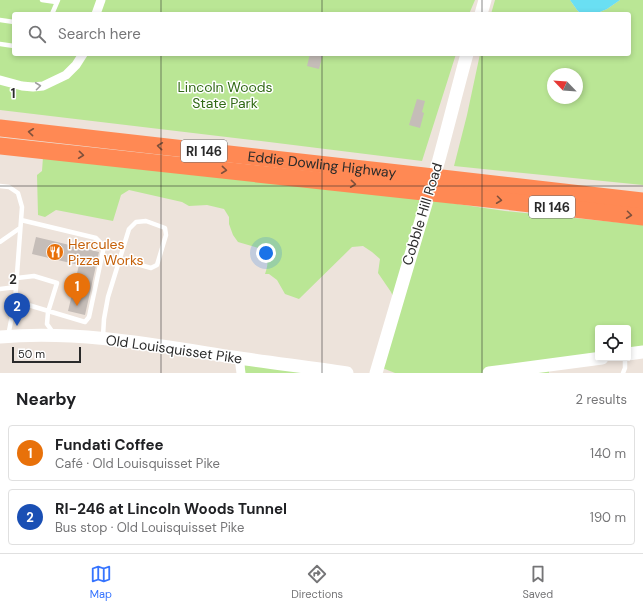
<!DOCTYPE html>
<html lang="en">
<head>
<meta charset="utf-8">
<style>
	body { margin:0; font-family:"DM Sans",sans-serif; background:#f2f2f2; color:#202124 }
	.controls { position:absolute; right:12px; bottom:12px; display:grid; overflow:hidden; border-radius:4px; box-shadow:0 2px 6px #0003 }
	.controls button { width:36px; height:36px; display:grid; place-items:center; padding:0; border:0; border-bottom:1px solid #e0e0e0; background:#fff; color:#202124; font:20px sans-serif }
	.compass { position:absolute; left:547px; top:68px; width:36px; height:36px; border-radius:50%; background:#fff; box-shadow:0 2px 6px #0003; rotate:295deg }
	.scale { position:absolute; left:12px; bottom:10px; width:69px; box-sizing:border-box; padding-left:4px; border:2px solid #2a2a2a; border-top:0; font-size:11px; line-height:14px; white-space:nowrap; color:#2a2a2a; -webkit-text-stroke:3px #fff; paint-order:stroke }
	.you { position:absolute; left:266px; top:253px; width:14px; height:14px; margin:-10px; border:3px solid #fff; border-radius:50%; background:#1a73e8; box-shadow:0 0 0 6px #1a73e833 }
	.badge { display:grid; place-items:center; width:26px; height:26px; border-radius:50%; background:#3674ff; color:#fff; font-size:13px; font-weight:700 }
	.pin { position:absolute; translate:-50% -33px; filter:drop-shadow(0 1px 2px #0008) }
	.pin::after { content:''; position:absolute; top:21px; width:14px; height:12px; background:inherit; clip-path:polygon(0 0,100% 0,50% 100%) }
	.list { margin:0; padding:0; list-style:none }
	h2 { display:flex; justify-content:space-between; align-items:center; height:52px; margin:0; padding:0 16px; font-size:17px }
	h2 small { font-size:13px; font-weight:400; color:#757577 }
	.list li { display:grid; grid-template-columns:26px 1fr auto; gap:12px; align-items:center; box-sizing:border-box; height:56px; margin:0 8px 8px; padding:0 8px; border:1px solid #e0e0e0; border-radius:4px }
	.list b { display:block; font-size:15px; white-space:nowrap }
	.list p { margin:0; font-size:13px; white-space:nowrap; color:#757577 }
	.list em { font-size:13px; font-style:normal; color:#757577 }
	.icon { flex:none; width:22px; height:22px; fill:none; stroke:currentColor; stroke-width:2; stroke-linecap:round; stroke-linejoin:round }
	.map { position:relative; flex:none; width:643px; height:373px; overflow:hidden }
	.search { position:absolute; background:#fff; box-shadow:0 2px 6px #0003; left:12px; right:12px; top:12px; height:44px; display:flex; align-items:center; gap:10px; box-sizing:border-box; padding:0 14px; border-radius:4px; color:#757577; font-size:15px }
	.sheet { height:180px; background:#fff }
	nav { display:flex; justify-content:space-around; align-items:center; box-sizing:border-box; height:56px; border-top:1px solid #e0e0e0; background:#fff; font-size:11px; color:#757577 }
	nav a { display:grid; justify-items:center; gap:2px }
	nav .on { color:#3674ff }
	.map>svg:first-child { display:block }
</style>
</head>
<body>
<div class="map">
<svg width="643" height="373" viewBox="0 0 643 373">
	<rect width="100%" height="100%" fill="#ede3db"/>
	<path fill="#bae695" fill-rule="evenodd" d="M0,0h475l-6,14h-455v40h442l-34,107 -161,-20 -261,-31z
		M495,0h75l7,10 4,4h-90z
		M620,0h23v185l-189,-19 13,-51 13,-61h149v-40h-34l12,-5zM553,74h24v24h-24z
		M43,157l387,43 75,11 138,14v127l-15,2v-26h-30v30l-49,8v7h-154l-15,-6 15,-66 -4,-9 -13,-19 2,-14 -8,-7 -9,-6 -11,1 -53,52 -14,-5 -8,-14 -8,-6h-4c4,-12 3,-15 -3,-25l-24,-7 -5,-7 -4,-11v-7l-5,-8 -17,-4 -18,1 -7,-4 -53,-12 -8,5 -8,26 -57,-11 -11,7 -7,-2 -1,-40 5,-4z
		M245,362l73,11h-74z"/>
	<path fill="#6adff3" d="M570,0h50l-13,9 -12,5h-14l-4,-4z"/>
	<path fill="#c5bdb8" d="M310,54h13l-4,15 -12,-3z
		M417,99l8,2 -3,11 2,1 -4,15 -11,-3z
		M36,237l63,15 -14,63 -17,-4 11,-46 -47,-11z"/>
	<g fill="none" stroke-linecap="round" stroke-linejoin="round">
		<path stroke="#fff" stroke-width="4.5" d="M42,0l14,2
			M52,14l6,-14
			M0,20l14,2
			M0,44l14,2
			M0,186l9,1 9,6 4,14 -7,94 -7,35
			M0,242l20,-14
			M17,278l17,-2 23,7 -9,29 -1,12 7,10
			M0,289l16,-2
			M15,301l70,21 4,-5 14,-66 -1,-7 -6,-6 -75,-18
			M103,336l1,-17 4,-22 21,-68 7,-7 10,-1 19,7 1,7 -9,30 -6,3 -32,-9
			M623,373l2,-5v-10"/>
		<path stroke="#fff" stroke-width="9" d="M96,14l5,-14
			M0,80l22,6 11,1 10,-1 23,-11 10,-10 7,-11
			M239,358l2,15"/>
		<path stroke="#fff" stroke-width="13" d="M481,14l4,-14
			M0,337c78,-7 156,8 233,20 38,6 76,10 114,16
			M628,354l15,-2
			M376,373c20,-70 41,-140 62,-210 10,-36 19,-73 29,-109
			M489,373l113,-15"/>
		<g stroke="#ff8954" stroke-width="17">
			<path id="s1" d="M0,128l407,46 236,27"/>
			<path d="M0,146l488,53 155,18"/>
		</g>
	</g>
	<defs><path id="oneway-chevron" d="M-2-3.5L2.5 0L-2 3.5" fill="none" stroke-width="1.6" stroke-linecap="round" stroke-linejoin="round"/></defs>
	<use stroke="#9f9f9f" href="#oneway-chevron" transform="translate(38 86) rotate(-7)"/>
	<g stroke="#7f503b">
		<use href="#oneway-chevron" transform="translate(31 132) rotate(-174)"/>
		<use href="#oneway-chevron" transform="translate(160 146) rotate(-174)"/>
		<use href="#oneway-chevron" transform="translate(81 155) rotate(6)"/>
		<use href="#oneway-chevron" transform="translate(224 170) rotate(6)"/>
		<use href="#oneway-chevron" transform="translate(353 184) rotate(6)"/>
		<use href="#oneway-chevron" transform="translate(499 200) rotate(7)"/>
		<use href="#oneway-chevron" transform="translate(629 215) rotate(7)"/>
	</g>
	<path fill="none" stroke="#2a2a2a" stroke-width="1" stroke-opacity="0.55" d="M161,0v14M322,0v14M482,0v14M161,54v319M322,54v319M482,54v319M0,186h643"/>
	<defs>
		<g id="restaurant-disc" transform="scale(0.9)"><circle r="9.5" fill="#e8710a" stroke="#fff"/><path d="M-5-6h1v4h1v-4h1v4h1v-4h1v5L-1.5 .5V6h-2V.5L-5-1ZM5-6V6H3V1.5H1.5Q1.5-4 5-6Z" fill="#fff"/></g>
	</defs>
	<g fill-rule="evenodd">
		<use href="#restaurant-disc" x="55" y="252"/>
	</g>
	<g text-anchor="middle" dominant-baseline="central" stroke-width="3" stroke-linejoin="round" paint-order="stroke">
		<g fill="#fff" stroke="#6a6a6a" stroke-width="1">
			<rect x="181" y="140" width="46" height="22" rx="3"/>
			<rect x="529" y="196" width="46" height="22" rx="3"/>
		</g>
		<g font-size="13" font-weight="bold" fill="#2a2a2a">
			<text x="204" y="151">RI 146</text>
			<text x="552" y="207">RI 146</text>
		</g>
		<g font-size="14" fill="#326a17" stroke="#fff">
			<text x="225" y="87">Lincoln Woods<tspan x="225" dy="16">State Park</tspan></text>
		</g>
		<g font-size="14" fill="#2a2a2a" stroke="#fff">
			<text stroke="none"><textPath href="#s1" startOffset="324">Eddie Dowling Highway</textPath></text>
			<text transform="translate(422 214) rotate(-73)">Cobble Hill Road</text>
			<text transform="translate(174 349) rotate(8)">Old Louisquisset Pike</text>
		</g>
		<g font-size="14" fill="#c56008" stroke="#fff" text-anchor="start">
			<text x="68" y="244">Hercules<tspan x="68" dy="16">Pizza Works</tspan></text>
		</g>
	</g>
	<g font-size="13" text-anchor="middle" font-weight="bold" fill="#2a2a2a" stroke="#fff" stroke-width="3" stroke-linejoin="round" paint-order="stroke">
		<text x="13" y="98">1</text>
		<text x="13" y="284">2</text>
	</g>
</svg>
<div class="controls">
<button><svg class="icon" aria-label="locate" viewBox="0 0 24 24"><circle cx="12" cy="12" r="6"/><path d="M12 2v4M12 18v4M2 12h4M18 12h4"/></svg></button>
</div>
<svg class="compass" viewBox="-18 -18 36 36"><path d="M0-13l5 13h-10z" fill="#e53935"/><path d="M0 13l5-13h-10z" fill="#757577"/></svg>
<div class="scale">50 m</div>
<div class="you"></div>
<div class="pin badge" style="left:77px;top:306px;background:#e8710a">1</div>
<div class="pin badge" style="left:17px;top:326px;background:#1a4fb4">2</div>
<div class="search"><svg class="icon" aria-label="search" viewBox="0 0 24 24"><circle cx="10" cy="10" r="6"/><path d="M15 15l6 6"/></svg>Search here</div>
</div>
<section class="sheet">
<h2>Nearby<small>2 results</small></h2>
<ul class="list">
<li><span class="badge" style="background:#e8710a">1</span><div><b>Fundati Coffee</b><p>Café · Old Louisquisset Pike</p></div><em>140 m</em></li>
<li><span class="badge" style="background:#1a4fb4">2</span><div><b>RI-246 at Lincoln Woods Tunnel</b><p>Bus stop · Old Louisquisset Pike</p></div><em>190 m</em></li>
</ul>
</section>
<nav>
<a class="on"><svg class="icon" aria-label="map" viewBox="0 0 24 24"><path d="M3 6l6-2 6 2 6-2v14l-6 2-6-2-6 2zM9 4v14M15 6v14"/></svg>Map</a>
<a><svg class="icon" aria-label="directions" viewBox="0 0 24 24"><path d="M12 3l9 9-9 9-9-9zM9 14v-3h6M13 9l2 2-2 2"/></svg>Directions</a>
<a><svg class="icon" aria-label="saved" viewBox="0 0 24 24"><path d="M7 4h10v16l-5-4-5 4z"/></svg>Saved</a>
</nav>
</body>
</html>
